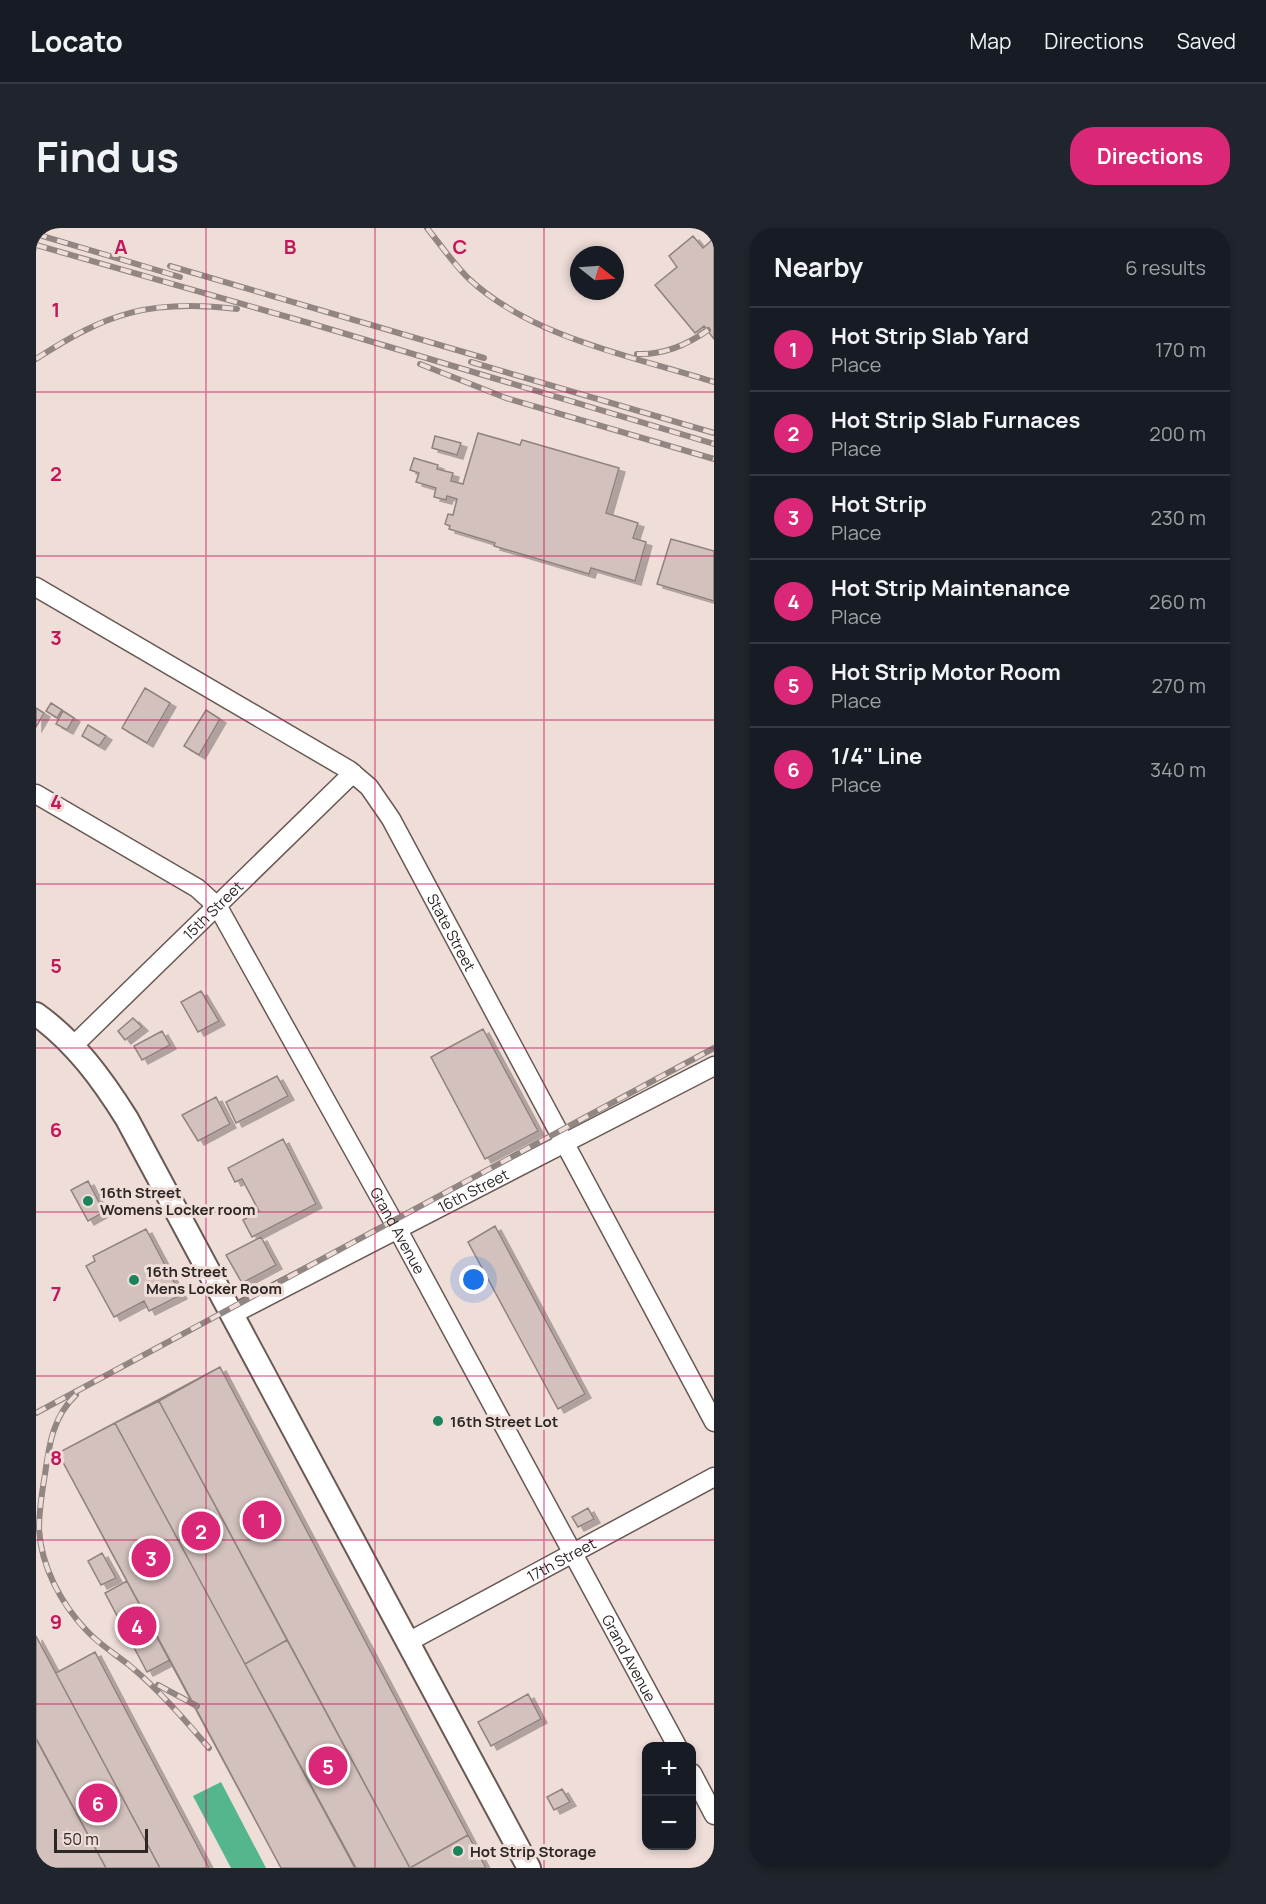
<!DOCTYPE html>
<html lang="en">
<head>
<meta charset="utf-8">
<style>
	body { margin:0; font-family:Manrope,sans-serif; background:#20242c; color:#f1f3f6 }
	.controls { position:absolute; right:18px; bottom:18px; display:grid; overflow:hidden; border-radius:12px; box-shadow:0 3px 9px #0003 }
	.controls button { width:54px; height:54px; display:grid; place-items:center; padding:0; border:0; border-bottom:2px solid #363941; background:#171b24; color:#f1f3f6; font:30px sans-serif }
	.compass { position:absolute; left:534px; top:18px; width:54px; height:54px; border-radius:50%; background:#171b24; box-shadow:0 3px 9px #0003; rotate:107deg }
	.scale { position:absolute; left:18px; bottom:15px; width:94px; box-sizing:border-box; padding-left:6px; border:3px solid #2c2624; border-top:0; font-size:16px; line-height:21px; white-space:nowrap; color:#2c2624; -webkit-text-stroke:4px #efddd8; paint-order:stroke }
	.you { position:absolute; left:438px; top:1052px; width:21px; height:21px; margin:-15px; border:4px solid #fff; border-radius:50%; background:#1a73e8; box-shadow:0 0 0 9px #1a73e833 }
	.badge { display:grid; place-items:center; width:39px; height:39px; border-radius:50%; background:#db2777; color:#fff; font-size:20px; font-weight:700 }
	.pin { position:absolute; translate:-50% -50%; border:3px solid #fff; box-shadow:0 2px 6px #0006 }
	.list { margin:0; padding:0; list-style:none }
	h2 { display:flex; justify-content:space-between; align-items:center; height:78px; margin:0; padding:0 24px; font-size:26px }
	h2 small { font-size:20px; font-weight:400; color:#9ea1a6 }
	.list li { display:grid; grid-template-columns:39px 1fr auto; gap:18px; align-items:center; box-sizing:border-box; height:84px; padding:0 24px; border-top:2px solid #363941 }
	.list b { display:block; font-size:22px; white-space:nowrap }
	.list p { margin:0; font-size:20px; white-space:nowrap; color:#9ea1a6 }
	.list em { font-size:20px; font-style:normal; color:#9ea1a6 }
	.map { position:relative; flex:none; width:678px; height:1640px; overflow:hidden; border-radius:24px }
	header { display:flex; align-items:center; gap:36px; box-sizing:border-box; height:84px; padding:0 30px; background:#171b24; border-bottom:2px solid #363941 }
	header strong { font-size:28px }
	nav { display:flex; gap:33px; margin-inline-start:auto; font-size:21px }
	.intro { display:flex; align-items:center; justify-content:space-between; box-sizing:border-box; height:144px; padding:0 36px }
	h1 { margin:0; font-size:42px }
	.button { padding:15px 27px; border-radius:24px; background:#db2777; color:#fff; font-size:21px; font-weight:700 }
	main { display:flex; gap:36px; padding:0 36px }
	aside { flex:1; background:#171b24; border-radius:24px; box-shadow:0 3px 9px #0003 }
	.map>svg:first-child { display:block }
</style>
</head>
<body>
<header>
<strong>Locato</strong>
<nav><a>Map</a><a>Directions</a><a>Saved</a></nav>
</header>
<div class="intro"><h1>Find us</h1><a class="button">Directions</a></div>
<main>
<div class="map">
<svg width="678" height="1640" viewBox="0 0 678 1640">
	<defs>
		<filter id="shadow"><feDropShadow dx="6" dy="4" stdDeviation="0" flood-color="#0004"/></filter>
	</defs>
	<rect width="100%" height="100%" fill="#efddd8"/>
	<path fill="#53b68c" d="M185,1554l45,86h-35l-38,-72z"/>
	<path fill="#d2c1bc" stroke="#92827e" stroke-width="1.5" filter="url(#shadow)" d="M657,8l10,12 11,-10v101l-10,-13 -9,7 -40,-48 22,-18 -8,-11z
		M442,205l42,12 2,-5 97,28 -13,45 32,10 -5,15 13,4 -11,39 -44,-13 -2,6 -95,-28 1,-3 -46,-14 1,-3 -5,-2 3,-10 5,1 4,-16 -10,-3 -1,4 -12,-3 2,-9 -20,-6 3,-9 -9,-3 4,-12 24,7 -1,4 16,4 -2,8 12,3z
		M399,208l26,7 -4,12 -25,-7z
		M635,311l43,12v50l-57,-17z
		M109,460l25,15 -23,40 -25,-15z
		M15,475l11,7 -5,8 -11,-7z
		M0,480l8,5 -8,14z
		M170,482l14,9 -21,36 -15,-9z
		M27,483l11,7 -7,12 -11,-6z
		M52,497l18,11 -7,10 -17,-10z
		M165,763l18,30 -21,11 -17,-30z
		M97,790l9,9 -17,13 -7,-9z
		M447,801l55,102 -53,28 -54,-102z
		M126,803l8,14 -28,15 -8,-14z
		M241,848l11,20 -52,27 -10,-21z
		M180,869l14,27 -32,17 -16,-26z
		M247,911l33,65 -64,33 -9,-17 16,-9 -17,-32 -7,3 -7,-14z
		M52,953l16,31 -16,9 -17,-31z
		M459,998l90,168 -27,15 -90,-167z
		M110,1001l35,66 -32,16 -5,-10 -30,16 -28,-51 9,-5 -2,-5z
		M225,1009l15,28 -34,18 -16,-28z
		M184,1139l248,468 18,33h-205l-111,-208 -23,12 -42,-79 22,-12 -69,-128z
		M184,1139l248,468 -58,33 -251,-467z
		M123,1173l128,239 -42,24 -130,-241z
		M79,1195l130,241 110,204h-74l-223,-415z
		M552,1280l6,11 -16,8 -6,-10z
		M66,1325l14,25 -15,7 -13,-24z
		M91,1353l43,79 -23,12 -42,-79z
		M0,1408l20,37 39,-21 114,216h-173z
		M0,1408l124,232h-54l-70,-130z
		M251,1412l123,228h-54l-111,-204z
		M492,1466l13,25 -50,27 -13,-24z
		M0,1511l70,129h-70z
		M526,1561l8,13 -16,8 -7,-13z
		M432,1607l18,33h-76z"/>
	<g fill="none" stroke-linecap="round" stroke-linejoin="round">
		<g stroke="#685954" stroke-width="21">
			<g id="minor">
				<path id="s1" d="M0,359l313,183 20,17 22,32 323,603"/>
				<path id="s2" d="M0,566l161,94 21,19 180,323 279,516"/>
				<path id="s3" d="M37,818l280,-273"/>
				<path id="s4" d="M197,1086l481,-248"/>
				<path id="s5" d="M372,1414l306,-165"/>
				<path d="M656,1545l22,42"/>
			</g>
		</g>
		<g stroke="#685954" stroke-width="26">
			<path id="major" d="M0,786c39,28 66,65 91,105l402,749"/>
		</g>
		<use href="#minor" stroke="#fff" stroke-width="18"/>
		<use href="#major" stroke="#fff" stroke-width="22"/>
		<g stroke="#928683" stroke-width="6">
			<path id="rail" d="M391,0c13,16 26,35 41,50 64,60 164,78 246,104
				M0,6l144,43
				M0,17l280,80 398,119
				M134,38l314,92
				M601,126c26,1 50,-9 71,-24
				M0,131c72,-47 115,-60 201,-50
				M435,134l243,71
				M384,136l86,34 208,61
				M40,1167c-23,21 -27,50 -31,79 -3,18 -6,37 -6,55 2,37 22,75 48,102 12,13 28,23 42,34 30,25 55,54 80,83
				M0,1185l678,-365
				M122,1457l39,21"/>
		</g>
		<use href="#rail" stroke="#efddd8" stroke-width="4" stroke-dasharray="11" stroke-linecap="butt"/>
	</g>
	<path fill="none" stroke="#c2185b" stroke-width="1.5" stroke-opacity="0.55" d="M170,0v1640M339,0v1640M508,0v1640M0,164h678M0,328h678M0,492h678M0,656h678M0,820h678M0,984h678M0,1148h678M0,1312h678M0,1476h678"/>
	<g fill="#1d835d" stroke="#efddd8" stroke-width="2">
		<circle cx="52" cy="973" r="6"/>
		<circle cx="98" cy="1052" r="6"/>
		<circle cx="402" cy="1193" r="6"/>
		<circle cx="422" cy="1623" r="6"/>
	</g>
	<g text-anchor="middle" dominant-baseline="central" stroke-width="6" stroke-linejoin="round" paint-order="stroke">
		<g font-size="15" fill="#2c2624" stroke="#efddd8">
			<text stroke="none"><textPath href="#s3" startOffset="195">15th Street</textPath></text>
			<text stroke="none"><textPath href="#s1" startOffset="556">State Street</textPath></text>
			<text stroke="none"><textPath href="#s4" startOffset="270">16th Street</textPath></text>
			<text stroke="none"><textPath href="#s2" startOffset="585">Grand Avenue</textPath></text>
			<text stroke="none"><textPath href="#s5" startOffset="174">17th Street</textPath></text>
			<text stroke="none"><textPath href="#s2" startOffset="1071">Grand Avenue</textPath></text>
		</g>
		<g font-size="15" font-weight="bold" fill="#2c2624" stroke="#efddd8" text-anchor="start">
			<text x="64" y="964">16th Street<tspan x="64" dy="17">Womens Locker room</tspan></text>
			<text x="110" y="1043">16th Street<tspan x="110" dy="17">Mens Locker Room</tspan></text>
			<text x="414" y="1193">16th Street Lot</text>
			<text x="434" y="1623">Hot Strip Storage</text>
		</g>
	</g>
	<g font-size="20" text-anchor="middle" font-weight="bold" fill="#c2185b" stroke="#efddd8" stroke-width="6" stroke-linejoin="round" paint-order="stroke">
		<text x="85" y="26">A</text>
		<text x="254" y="26">B</text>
		<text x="424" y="26">C</text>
		<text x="20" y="89">1</text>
		<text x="20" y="253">2</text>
		<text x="20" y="417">3</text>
		<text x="20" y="581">4</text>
		<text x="20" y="745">5</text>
		<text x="20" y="909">6</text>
		<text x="20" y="1073">7</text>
		<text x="20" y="1237">8</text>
		<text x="20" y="1401">9</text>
	</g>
</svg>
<div class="controls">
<button>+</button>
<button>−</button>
</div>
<svg class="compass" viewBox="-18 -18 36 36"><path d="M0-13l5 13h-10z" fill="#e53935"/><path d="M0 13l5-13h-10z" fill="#9ea1a6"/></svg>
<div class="scale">50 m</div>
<div class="you"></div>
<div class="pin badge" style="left:226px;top:1292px">1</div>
<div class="pin badge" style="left:165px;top:1303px">2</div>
<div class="pin badge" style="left:115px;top:1330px">3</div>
<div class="pin badge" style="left:101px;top:1398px">4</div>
<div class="pin badge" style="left:292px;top:1538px">5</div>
<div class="pin badge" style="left:62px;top:1575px">6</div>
</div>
<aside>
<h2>Nearby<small>6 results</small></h2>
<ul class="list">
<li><span class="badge">1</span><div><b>Hot Strip Slab Yard</b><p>Place</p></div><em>170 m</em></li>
<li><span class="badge">2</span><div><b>Hot Strip Slab Furnaces</b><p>Place</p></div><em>200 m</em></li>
<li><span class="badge">3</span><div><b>Hot Strip</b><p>Place</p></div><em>230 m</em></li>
<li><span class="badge">4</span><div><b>Hot Strip Maintenance</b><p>Place</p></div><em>260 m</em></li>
<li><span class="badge">5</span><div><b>Hot Strip Motor Room</b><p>Place</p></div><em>270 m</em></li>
<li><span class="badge">6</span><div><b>1/4&quot; Line</b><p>Place</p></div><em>340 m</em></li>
</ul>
</aside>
</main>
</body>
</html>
